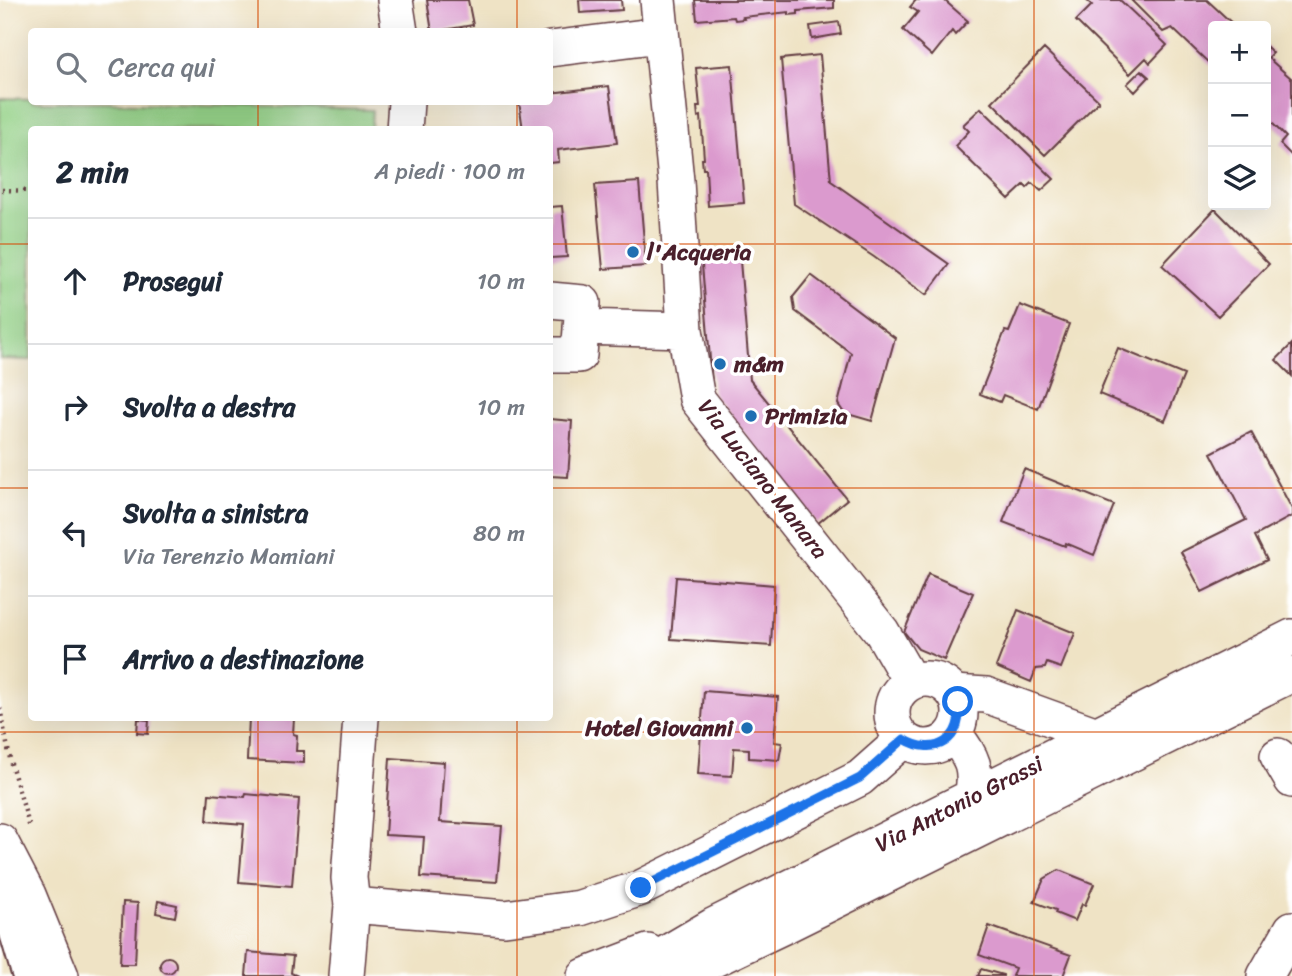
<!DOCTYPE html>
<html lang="it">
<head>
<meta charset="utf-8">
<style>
	body { margin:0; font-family:Sriracha,sans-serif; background:#f6f6f7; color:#1f2937 }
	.controls { position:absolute; right:21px; top:21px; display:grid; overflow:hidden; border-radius:7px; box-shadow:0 7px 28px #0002 }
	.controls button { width:63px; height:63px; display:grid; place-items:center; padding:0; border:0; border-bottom:2px solid #e0e1e3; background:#fff; color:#1f2937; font:35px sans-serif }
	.stop { position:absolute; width:21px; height:21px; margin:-16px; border:5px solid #1a73e8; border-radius:50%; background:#fff }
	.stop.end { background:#1a73e8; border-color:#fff; box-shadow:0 2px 7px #0008 }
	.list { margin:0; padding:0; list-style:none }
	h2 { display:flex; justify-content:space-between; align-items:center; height:91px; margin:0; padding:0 28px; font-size:30px }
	h2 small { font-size:23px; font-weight:400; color:#747a83 }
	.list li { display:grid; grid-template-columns:46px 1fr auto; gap:21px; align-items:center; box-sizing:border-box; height:126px; padding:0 28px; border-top:2px solid #e0e1e3 }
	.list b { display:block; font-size:26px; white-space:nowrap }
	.list p { margin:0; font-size:23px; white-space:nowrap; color:#747a83 }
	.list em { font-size:23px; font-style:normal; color:#747a83 }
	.icon { flex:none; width:38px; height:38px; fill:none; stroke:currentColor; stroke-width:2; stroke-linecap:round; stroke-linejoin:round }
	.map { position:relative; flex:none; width:1292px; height:976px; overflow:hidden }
	.search { position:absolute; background:#fff; box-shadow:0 7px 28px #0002; left:28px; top:28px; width:525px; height:77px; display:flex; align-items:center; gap:18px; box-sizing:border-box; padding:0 24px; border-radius:7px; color:#747a83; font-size:26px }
	.panel { position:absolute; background:#fff; box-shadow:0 7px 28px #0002; left:28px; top:126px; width:525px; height:595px; border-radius:7px }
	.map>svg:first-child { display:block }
</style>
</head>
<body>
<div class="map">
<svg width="1292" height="976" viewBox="0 0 1292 976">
	<rect width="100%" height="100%" fill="#fff"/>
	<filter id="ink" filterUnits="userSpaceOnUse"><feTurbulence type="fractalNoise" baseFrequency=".0143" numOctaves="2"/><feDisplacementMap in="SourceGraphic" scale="14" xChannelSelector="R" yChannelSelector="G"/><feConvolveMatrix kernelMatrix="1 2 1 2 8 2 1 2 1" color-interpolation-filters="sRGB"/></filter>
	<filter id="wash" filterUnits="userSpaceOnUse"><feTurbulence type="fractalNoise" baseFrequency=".00686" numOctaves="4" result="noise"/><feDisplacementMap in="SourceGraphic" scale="28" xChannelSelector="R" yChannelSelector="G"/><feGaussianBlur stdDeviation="1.57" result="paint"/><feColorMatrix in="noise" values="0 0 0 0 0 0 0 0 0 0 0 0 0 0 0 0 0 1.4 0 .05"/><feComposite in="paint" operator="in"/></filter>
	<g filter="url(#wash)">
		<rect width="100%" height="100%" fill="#efe3c5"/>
		<path fill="#95d288" stroke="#70785a" stroke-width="2" d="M0,98l31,1 1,3h75l265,8 -1,19 -339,1 -1,230 -31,-1z"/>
		<g id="blocks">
			<path fill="#db9ace" d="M427,0h41l5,25 -41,7z
				M579,0h42l1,10 -42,3z
				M695,0h139v8l-36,3v3l-9,1v-3l-46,5 1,2 -9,1 -1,-3 -37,3z
				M916,0h28l24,21 -13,14 -3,-4 -20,25 -29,-26 15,-18 -8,-5z
				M1086,0h34l47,45 -17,18 -4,-5 -16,16 -54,-53 16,-16z
				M1131,0h76l28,26h-22v41l-41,-39 -9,4z
				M839,22l2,12 -29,5 -2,-13z
				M1266,46l7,7 -5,5 24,21v77l-12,-12 6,-7 -20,-20z
				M1044,49l55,52 -54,54 -53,-53z
				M820,55l11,126 118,83 -23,31 -52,-38 -80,-53 -13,-145z
				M732,65l12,138 -36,3 -2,-37h-3l-1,-10h2l-3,-43 -3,1 -1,-10h3l-4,-39z
				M1141,70l8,7 -14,15 -8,-8z
				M609,86l8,57 -59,7 1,12 -9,1v-33h-27l-4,-28h31v-9z
				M981,108l73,71 -13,12 -9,-8 -5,5 -3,-3 -15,14 -54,-53 14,-15 -6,-6z
				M639,182l7,84 -43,3 -8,-84z
				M562,206l5,51 -17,1v-51z
				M1215,209l54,55 -51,52 -56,-51z
				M739,249l11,131 97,119 -30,25 -104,-130 -12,-141z
				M811,275l84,63 -23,83 -28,-8 -6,-9 13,-51 -56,-42 -2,-14z
				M1020,305l49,19 -31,85 -35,-14 -3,7 -20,-8 25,-63 4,1z
				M1292,344v32l-16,-16z
				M1118,348l66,27 -19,46 -66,-27z
				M550,419l22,2 -4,56 -18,-1z
				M1251,432l41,77v7l-37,20 12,24 -65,32 -21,-40 65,-32 -35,-67z
				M1024,469l90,36 -20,50 -28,-12 -1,3 -62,-24z
				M928,574l45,19 -29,67 -26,-11 -14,-17z
				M676,577l98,8 -3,61 -100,-7z
				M1018,610l57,23 -14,35 -14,-5 -2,5 -9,1 -5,13 -35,-15z
				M704,691l74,6 -4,45 8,1 -3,17 -30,-2v-9l-15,-1 -2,28 -34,-2z
				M249,718h45l-1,16 4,1 -1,16h8v12l-57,-3z
				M138,719l11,1 -1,14 -11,-1z
				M390,758l54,4 -4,60 62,4 -5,56 -76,-5 3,-40 -39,-2z
				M209,794l36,3 1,-3 53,5 -7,87 -53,-4 5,-58 -37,-3z
				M1059,870l35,14 -9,21 -3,-1 -7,17 -20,-8 1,-3 -22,-8 10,-23z
				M158,901l19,4 -2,12 -19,-4z
				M123,902l15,1 -3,61h-15z
				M989,926l82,29 -8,21h-51l3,-8 -36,-13z
				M248,952l45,4 -2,17 7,3h-52z
				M160 965a8 8 0 1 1 16 0a8 8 0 1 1-16 0Z
				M981,969l22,6v1h-25z"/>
		</g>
	</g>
	<g filter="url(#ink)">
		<use href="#blocks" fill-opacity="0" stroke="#633c42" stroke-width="2"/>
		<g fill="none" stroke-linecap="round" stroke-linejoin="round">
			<g stroke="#633c42" stroke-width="38">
				<path id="minor" d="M395,0l5,32
					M658,0l18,181 9,149 12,69 185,233 29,50
					M550,49l110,-14
					M404,130l2,-28
					M550,300l33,3 -4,52h-29
					M581,327l104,3
					M892 713a34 34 0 1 1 68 0a34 34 0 1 1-68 0Z
					M954,693l32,2 111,40
					M361,718l-12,160 3,27 153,13 75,-10 61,-20 219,-110 44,-39
					M954,733c18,26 24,33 18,65
					M1278,756l14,24
					M0,841l28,54 33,81
					M346,976l6,-71
					M585,976l63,-24
					M628,976l85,-50 579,-289
					M679,976l109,-52 504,-250
					M1265,976l27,-47"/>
			</g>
			<g stroke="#633c42" stroke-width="42">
				<path id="major" d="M0,868l32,108"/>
			</g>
			<path stroke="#633c42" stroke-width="4.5" stroke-dasharray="2 5" stroke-linecap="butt" d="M2,190l30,1
				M0,708l11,56 19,64"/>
			<use href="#minor" stroke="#fff" stroke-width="35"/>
			<use href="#major" stroke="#fff" stroke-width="38"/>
		</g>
	</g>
	<g fill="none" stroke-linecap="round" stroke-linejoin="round" filter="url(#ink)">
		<path stroke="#1a73e8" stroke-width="9" d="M641,888l219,-110 44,-39c31,19 61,0 54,-37"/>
	</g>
	<path fill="none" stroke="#d8530f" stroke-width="2" stroke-opacity="0.55" d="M258,0v32M517,0v32M775,0v976M1034,0v976M258,102v28M517,102v28M0,244h32M550,244h742M0,488h32M550,488h742M258,718v258M517,718v258M0,732h1292"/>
	<g fill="#1f6fb2" stroke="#fff" stroke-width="2.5">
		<circle cx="633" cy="252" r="7"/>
		<circle cx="720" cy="364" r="7"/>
		<circle cx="751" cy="416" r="7"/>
		<circle cx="747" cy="728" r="7"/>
	</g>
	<g text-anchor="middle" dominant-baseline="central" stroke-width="7" stroke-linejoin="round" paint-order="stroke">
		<g font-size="23" font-weight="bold" fill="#4a1f2b" stroke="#fff" text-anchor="start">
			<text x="647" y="252">l'Acqueria</text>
			<text x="734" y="364">m&amp;m</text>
			<text x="765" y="416">Primizia</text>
			<text x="733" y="728" text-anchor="end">Hotel Giovanni</text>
		</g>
		<g font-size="23" fill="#4a1f2b" stroke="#fff">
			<text transform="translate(763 479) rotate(52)">Via Luciano Manara</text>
			<text transform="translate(959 804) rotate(-27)">Via Antonio Grassi</text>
		</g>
	</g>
</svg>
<div class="controls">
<button>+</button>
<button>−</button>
<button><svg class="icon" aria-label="layers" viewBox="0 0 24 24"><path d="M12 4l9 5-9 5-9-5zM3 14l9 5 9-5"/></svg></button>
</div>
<div class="stop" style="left:958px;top:702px"></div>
<div class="stop end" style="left:641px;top:888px"></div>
<div class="search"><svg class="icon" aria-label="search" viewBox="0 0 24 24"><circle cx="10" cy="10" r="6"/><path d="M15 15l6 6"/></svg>Cerca qui</div>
<section class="panel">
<h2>2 min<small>A piedi · 100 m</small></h2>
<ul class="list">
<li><svg class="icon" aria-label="ahead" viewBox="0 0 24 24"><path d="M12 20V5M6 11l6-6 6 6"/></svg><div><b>Prosegui</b></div><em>10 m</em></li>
<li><svg class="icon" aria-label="right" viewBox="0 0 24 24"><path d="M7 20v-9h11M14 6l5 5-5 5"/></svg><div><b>Svolta a destra</b></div><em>10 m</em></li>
<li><svg class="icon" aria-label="left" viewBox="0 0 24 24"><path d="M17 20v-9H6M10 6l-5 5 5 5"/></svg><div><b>Svolta a sinistra</b><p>Via Terenzio Mamiani</p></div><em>80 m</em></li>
<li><svg class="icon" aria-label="arrive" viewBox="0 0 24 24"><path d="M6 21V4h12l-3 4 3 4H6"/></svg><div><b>Arrivo a destinazione</b></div></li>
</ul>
</section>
</div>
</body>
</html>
